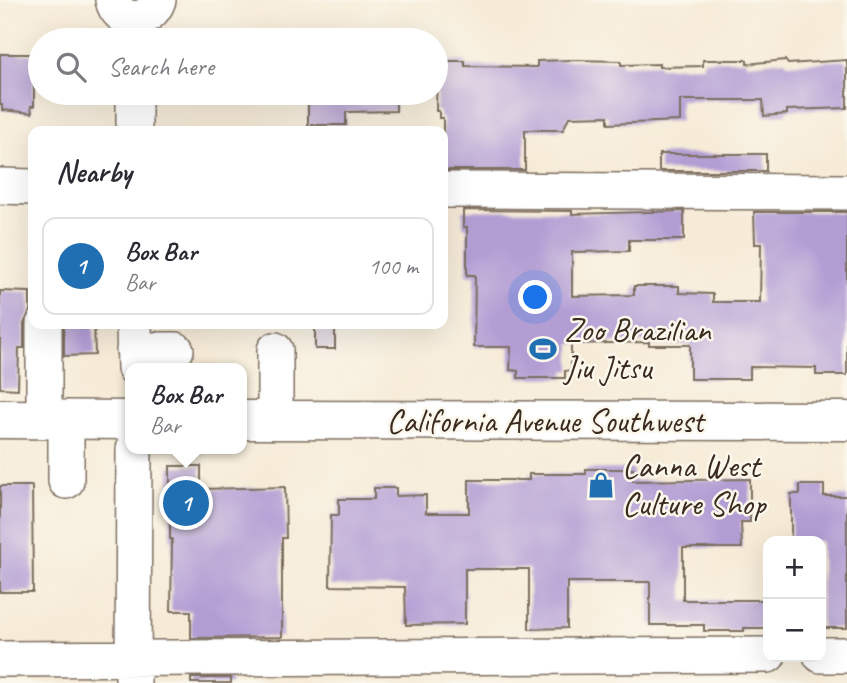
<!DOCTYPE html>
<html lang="en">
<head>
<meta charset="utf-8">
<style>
	body { margin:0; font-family:Caveat,sans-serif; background:#f7f7f7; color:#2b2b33 }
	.controls { position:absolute; right:21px; bottom:21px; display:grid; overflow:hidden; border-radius:14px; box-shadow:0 7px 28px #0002 }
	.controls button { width:63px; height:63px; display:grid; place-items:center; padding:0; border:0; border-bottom:2px solid #e1e1e2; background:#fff; color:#2b2b33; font:35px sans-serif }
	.you { position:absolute; left:536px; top:298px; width:24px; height:24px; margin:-18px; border:5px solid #fff; border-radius:50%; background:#1a73e8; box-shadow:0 0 0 10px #1a73e833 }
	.badge { display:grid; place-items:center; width:46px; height:46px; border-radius:50%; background:#1f6fb2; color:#fff; font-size:23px; font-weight:700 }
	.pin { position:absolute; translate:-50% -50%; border:4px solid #fff; box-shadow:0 2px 7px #0006 }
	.popup { position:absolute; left:125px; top:363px; width:122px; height:91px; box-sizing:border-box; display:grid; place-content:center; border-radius:14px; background:#fff; filter:drop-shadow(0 2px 5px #0005); font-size:23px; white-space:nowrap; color:#7c7c81 }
	.popup b { font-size:26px; color:#2b2b33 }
	.popup::after { content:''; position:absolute; left:50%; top:100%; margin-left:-14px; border:14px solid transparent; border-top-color:#fff }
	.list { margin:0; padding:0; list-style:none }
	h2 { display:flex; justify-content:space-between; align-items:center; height:91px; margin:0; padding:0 28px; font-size:30px }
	h2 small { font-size:23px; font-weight:400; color:#7c7c81 }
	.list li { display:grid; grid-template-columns:46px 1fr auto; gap:21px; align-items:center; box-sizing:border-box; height:98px; margin:0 14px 14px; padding:0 14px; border:2px solid #e1e1e2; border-radius:14px }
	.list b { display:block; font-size:26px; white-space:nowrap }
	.list p { margin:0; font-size:23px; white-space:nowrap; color:#7c7c81 }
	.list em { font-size:23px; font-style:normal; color:#7c7c81 }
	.icon { flex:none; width:38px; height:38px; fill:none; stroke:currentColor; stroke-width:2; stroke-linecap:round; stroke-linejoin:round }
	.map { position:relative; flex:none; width:847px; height:683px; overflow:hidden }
	.search { position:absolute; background:#fff; box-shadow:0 7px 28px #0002; left:28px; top:28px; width:420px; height:77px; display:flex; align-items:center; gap:18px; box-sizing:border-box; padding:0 24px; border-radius:38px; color:#7c7c81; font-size:26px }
	.panel { position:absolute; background:#fff; box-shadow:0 7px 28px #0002; left:28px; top:126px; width:420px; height:203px; border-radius:14px }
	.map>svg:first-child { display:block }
</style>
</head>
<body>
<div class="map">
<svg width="847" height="683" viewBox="0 0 847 683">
	<rect width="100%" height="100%" fill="#fbf7ec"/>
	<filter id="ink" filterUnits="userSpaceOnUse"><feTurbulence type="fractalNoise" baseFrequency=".0143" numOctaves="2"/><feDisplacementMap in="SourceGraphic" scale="14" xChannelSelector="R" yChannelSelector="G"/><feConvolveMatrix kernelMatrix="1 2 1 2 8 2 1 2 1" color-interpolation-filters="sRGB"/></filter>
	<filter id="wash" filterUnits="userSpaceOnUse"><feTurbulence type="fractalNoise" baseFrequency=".00686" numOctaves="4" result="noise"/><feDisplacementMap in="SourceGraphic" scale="28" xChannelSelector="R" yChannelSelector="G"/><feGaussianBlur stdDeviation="1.57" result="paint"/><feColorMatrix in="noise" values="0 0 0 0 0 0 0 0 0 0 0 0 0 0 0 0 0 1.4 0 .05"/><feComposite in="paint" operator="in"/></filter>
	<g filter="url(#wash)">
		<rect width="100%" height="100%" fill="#f6ebd7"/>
		<g id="blocks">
			<path fill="#b39ed4" d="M0,54h34v52h-3l1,7 -30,-3v-5h-2z
				M571,60l50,1v4l38,-1v3l44,-1v-6h44v4l38,-4 3,4 59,-4v48l-60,2v4l-23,2 -1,-16h-83v21l-72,3v-8l-39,1 -6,13h-38v40h-82v-52h-4v-7h-3l1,-50h28v5l72,1v-6z
				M308,93h88v18l-50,1v13h-38z
				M659,154h107v17h-107z
				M463,210l109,1v3l112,-3v29h-55v11l-57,1v44l62,-1v-9h45v7l34,1v8h47l1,-58h-6l-1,-32h93v163h-31v-7l-66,-1v12h-60v-34h-41v-3l-78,2v26l-6,1v7h-47v-7l-8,-1 1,-23h-37l1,-72h-8v-48h-4z
				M0,291l30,1v19l-6,13v24h-5l-1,41 -18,-1z
				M64,324h30l1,31 -31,1z
				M315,324h20v25h-20z
				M170,466h31v23l84,-2 1,51h-4v99l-91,1v-27h-20l1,-72h-2z
				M586,469h47v12l117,-2v43h-9l1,26h-59v52h85v28h-24v3h-40v-6h-54v-43h-83v46l-38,1v-60h-64v55l-59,1 -1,-38 -75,-1 1,-71h8v-16h35v-11h22v8l30,-1v18h43v-33h60v-6h57z
				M800,485h24v11h23v132h-26v-87h-30v-47h9z
				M0,486h32l1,106h-33z
				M191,678h40v5h-40z"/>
		</g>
	</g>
	<g filter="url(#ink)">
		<use href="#blocks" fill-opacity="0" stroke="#7c6e5f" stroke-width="2"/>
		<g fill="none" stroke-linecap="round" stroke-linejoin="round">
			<g stroke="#7c6e5f" stroke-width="38">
				<path id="minor" d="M113,0c6,26 37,24 45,0
					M134,131v-38
					M0,186l33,1
					M443,190l404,2
					M44,324v96
					M134,324l1,44
					M134,350h42
					M275,421v-71
					M66,481v-61
					M821,655h26
					M0,659l768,-4
					M133,683l1,-234"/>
			</g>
			<g stroke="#7c6e5f" stroke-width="41">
				<path id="major" d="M0,419l130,1
					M242,420l605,1"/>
			</g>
			<use href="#minor" stroke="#fff" stroke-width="35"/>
			<use href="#major" stroke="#fff" stroke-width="38"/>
		</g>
	</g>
	<defs>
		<g id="stadium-bare" transform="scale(2.1)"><path d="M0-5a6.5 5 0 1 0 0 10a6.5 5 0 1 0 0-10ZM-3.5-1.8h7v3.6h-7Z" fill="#1f6fb2" stroke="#fbf7ec" stroke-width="2.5" paint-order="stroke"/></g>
		<g id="shop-bare" transform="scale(2.1)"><path d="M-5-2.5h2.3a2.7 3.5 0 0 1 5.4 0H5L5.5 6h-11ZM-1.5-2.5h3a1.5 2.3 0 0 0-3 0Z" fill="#1f6fb2" stroke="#fbf7ec" stroke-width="2.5" paint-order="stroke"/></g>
	</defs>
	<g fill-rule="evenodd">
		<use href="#stadium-bare" x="543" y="349"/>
		<use href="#shop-bare" x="601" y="485"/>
	</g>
	<g text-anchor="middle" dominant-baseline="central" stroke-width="5" stroke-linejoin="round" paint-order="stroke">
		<g font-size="33" fill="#3b2a1e" stroke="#fbf7ec" text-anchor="start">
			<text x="564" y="330">Zoo Brazilian<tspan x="564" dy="38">Jiu Jitsu</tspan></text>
			<text x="622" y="466">Canna West<tspan x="622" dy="38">Culture Shop</tspan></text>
		</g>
		<g font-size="33" fill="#3b2a1e" stroke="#fbf7ec">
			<text x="545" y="421">California Avenue Southwest</text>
		</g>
	</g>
</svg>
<div class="controls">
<button>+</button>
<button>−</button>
</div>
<div class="you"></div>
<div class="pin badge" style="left:186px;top:503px">1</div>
<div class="popup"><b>Box Bar</b>Bar</div>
<div class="search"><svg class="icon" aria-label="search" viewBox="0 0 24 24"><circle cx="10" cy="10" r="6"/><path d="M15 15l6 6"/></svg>Search here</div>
<section class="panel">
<h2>Nearby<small></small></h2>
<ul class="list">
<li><span class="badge">1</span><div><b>Box Bar</b><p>Bar</p></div><em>100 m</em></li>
</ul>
</section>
</div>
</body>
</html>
